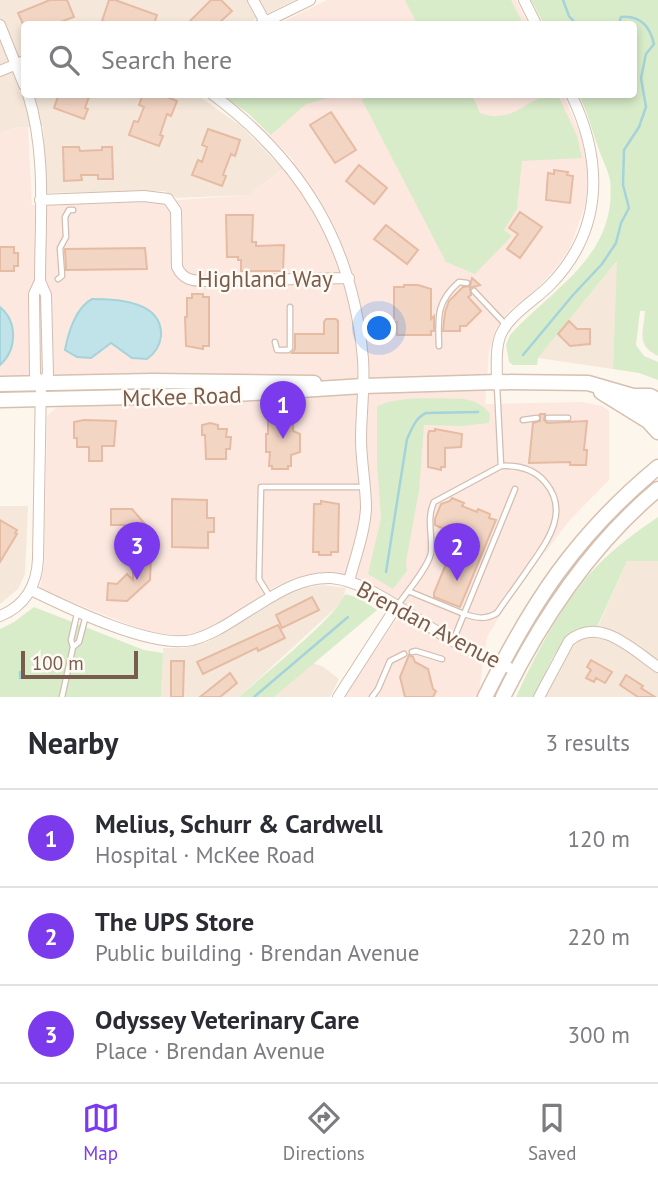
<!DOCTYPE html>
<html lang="en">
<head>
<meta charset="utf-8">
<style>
	body { margin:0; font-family:"PT Sans",sans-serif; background:#f2f2f3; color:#2b2b33 }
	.scale { position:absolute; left:21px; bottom:18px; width:117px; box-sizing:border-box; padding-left:7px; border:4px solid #7a5c4d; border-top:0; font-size:19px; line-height:24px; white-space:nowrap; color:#7a5c4d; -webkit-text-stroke:5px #fffaf3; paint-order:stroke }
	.you { position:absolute; left:380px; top:329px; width:24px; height:24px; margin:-18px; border:5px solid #fff; border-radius:50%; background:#1a73e8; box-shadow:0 0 0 10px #1a73e833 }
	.badge { display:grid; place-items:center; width:46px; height:46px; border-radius:50%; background:#7c3aed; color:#fff; font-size:23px; font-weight:700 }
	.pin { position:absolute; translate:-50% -58px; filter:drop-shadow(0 2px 4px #0008) }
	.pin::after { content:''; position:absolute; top:37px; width:24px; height:21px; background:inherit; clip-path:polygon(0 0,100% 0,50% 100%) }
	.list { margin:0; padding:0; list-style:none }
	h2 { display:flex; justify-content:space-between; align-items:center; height:91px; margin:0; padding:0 28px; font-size:30px }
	h2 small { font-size:23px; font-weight:400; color:#7c7c81 }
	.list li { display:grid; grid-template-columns:46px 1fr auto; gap:21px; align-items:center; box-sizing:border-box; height:98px; padding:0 28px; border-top:2px solid #e1e1e2 }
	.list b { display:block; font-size:26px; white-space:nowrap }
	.list p { margin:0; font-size:23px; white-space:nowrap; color:#7c7c81 }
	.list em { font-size:23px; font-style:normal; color:#7c7c81 }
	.icon { flex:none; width:38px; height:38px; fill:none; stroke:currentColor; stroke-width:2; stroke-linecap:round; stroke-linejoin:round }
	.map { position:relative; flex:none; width:658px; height:697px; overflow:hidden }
	.search { position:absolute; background:#fff; box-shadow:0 4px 10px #0003; left:21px; right:21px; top:21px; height:77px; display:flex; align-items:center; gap:18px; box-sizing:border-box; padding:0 24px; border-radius:7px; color:#7c7c81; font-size:26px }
	.sheet { height:385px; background:#fff }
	nav { display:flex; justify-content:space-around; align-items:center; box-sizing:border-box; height:98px; border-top:2px solid #e1e1e2; background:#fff; font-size:19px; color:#7c7c81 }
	nav a { display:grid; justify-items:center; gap:4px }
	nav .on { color:#7c3aed }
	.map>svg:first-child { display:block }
</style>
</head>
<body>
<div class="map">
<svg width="658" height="697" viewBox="0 0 658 697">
	<rect width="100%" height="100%" fill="#fdf6ec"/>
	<path fill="#f5e8da" d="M0,0h295l-49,24h-222v70l173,1 44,31 42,43 -34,26 -72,3 -13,-7 -117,2 -4,-67 -29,2 -14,6z
		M618,260l-5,109 -75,-11z
		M0,506h28l-3,68 -7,15 -18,15z
		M627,561h31v136h-119l30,-56 27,-10z
		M323,585l23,3 -4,14 -103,95h-78l2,-49h20l25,-6 77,-47 19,-7z
		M312,663l10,3 17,13 -9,18h-56z"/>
	<path fill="#fde8e0" d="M327,0h189l12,24h-250z
		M563,94l18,42 8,33 -4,37 -16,44 -13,18 -21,23 -26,20 -13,17 -7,24 -4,52 97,-2 20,4 7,5v69l-40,41 -56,73 -26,43 -9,60h-134l62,-92 -41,-25 -29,-7 -22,1 -19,4 -19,8 -61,40 -17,6 -21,4 -32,-5 -101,-40 -4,-4 4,-20 3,-151 9,-8 9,-2 -1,-32 -64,3v-12l14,-24 -5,-22 -9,-12v-173l14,-6 14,-1 4,78 132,-4 85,-6 45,-34 -46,-48 -26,-18z"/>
	<path fill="#d8ecc9" d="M405,0h106l12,24h-106z
		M531,0h127v356c-23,-11 -14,-25 -13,-45h-5l-4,34 8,11 14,6v18l-19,-7 -26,-4 4,-108 -79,97 -1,7h-24l-4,-3 -3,-17 4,-10c44,-48 108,-80 100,-155 -2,-10 -8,-21 -11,-30 -7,-19 -11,-37 -20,-55l55,-1v-70h-90z
		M326,94l2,4 -22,6 -35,31 -23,-22 -26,-18z
		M369,95h103l8,18c36,13 46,-19 78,-18l19,41 5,22 -60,3 -5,48 -13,21 8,6 -37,38 -29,-12 -84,-162z
		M465,399c12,3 17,5 25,15l-1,9 -26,3 -39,-1 -5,66 -13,71 1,9 -14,18 -25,-15 13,-56 -4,-55v-56c18,-12 66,-8 88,-8z
		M658,517v44h-31l-30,66c-40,4 -47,38 -62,70h-19c21,-45 45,-92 79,-129 19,-20 41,-36 63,-51z
		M345,594l14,4 18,12 -103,87h-35c23,-21 98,-80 106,-103z
		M34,607l110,43 19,3 -2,44h-161v-68l14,-7z"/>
	<path fill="#bfe3e8" stroke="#a5d3da" stroke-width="2" d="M92,299c25,0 71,2 69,37 -1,10 -7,18 -14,23l-15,-1 -21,-15 -20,15 -14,-1 -12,-7c3,-17 11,-43 27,-51z
		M0,307c18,15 17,43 0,58z"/>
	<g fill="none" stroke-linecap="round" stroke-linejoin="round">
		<path stroke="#a5d3da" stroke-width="2.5" d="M563,0l6,16 7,8
			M523,355l50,-60 29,-31 14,-21 5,-20 8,-15 -6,-23 1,-35 15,-23 7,-20 -5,-29 5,-24 8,-10c-4,-17 -14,-29 -33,-27l-2,7
			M386,572l21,-133c5,-10 8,-21 19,-26l52,-1
			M20,672v6
			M254,697l94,-80"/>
	</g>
	<path fill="#f3d5c3" stroke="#e6bba3" stroke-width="2" d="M50,0h17l7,17 -19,7h-32l-5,-11z
		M109,0h6l42,15 -3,9h-43l-9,-3z
		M211,0h10l11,11 -14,13h-31z
		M59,94h31l-5,14 3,1 -4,10 -30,-11z
		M143,94h17l17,7 -6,15 -4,-2 -7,21 3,1 -4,10 -30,-11 5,-14 4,1 6,-15 -5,-2z
		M331,112l25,38 -21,13 -25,-38z
		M208,129l32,11 -5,16 -4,-2 -8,21 3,1 -4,10 -30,-11 6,-15 4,2 5,-15 -5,-2z
		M63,147h16l1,4 22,-1v-3h10l1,32h-15v-4h-17l1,5 -18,1z
		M359,165l28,23 -13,16 -28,-23z
		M554,170l14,2 -1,3 6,1 -3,27 -24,-3 2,-27 6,1z
		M520,212l22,15 -22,31 -13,-9 11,-15 -9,-6z
		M226,215h27l-1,27h4v4l28,-1 -1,26h-42v-11h-3v-3h-11z
		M386,225l32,25 -11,14 -33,-25z
		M0,247h14v6h4v13h-4v5h-14z
		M145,248l2,21 -81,1 -1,-21z
		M472,278l8,7 -10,3 1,7 -3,2 13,14 -15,15h-6v5h-17l2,-19 4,-11 14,-14 7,-1z
		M404,285h14l13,4v30l3,-3v15h-3v4h-34v-13h-3v-35h10z
		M192,294h11v3h6v49h-6v3l-17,-3 -1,-29h2v-19h5z
		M326,319h10l2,2v32h-46l3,-4v-15h29v-12z
		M569,321l8,8h13v15l-20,2 -12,-12z
		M540,414h5l-1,6 3,3 40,-2 -3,29h3l-1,15h-16v-3l-41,1 4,-40 7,-2z
		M273,416l20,3v12l7,3v18l-9,3v11h-3v3h-16v-3h-3l1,-14h-4v-18h2v-16h5z
		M84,420l32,1 -2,25h-12v15h-13v-14h-12v-9h-3v-16z
		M210,423l8,2v4h9l-1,8h5l-1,12h-4v10h-20l-1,-24h-3v-10z
		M435,429l27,5 -1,13 -16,1v19h-4v3l-13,-3v-32l1,-4h6z
		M452,498l12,5 -2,3 15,6 1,-3 12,5 -1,4 7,2 -36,87 -26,-10v-4l24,-58 -23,-10v-6l6,-15 9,-3z
		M172,499l35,1v18h7v14h-6v16l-36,-1z
		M321,501l18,3 -1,48h-7v3h-12v-3h-6l1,-48h7z
		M111,509h21l20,23 -2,48 -23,21 -20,-1 1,-17 9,1 10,-10 6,6v-21h2v-18l-9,-9 6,-7h-21z
		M0,520l17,10 -2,3 2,1 -17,28z
		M312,597l7,13 -37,18 -6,-13z
		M278,625l7,13 -27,13 -1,-3 -54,26 -6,-12z
		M409,655l4,2 2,5 13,7 5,20 3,2 -3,6h-28l-5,-20z
		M591,660l21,12 -7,11 -9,-5 -2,4 -8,-4 5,-8 -4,-3z
		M171,661h13l-1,36h-12z
		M230,673l7,10 -17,14h-20z
		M626,675l17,11 -2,2 14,9h-17l-18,-12z"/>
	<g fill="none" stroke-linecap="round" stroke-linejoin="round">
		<g stroke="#d1beb0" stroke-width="7">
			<path id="service" d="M58,279l4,-3 -2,-28 6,-11 -1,-20 4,-7h4
				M474,291l32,34
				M275,342l2,8h11l2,-2v-41
				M439,346c-1,-29 -3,-44 20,-64l8,1
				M548,418h20
				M523,420l14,-2
				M408,591l56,23 51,-125
				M270,597l-11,-18 2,-92h102
				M397,606c9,-13 31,-38 34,-53 2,-17 -5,-34 3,-51l67,-36
				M453,641l11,-27c12,4 22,6 33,-1 10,-15 21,-29 31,-44 18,-26 43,-57 17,-87 -11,-13 -27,-17 -44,-16l-4,-80
				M73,647l-2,-7 6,-26
				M412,652l4,-1 26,8
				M62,697l11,-50 6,-5 7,-27
				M372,697l6,-8 12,-28 14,-7"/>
		</g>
		<g stroke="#d1beb0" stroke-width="12">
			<path id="minor" d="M253,0l12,22
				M524,0l12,24
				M261,24l49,-24
				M0,25l24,60
				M0,71l24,-10
				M212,94c91,68 141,151 151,265 2,26 -2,54 -2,80 0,23 5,46 5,69 -1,24 -11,50 -17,73
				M40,200l104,-4 24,3 8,12 1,56c6,13 16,14 28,14l144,-3
				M40,281l6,14 2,80 -7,8
				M497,382c0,-15 -2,-34 4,-48 9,-20 35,-34 50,-50 53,-55 52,-124 20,-190
				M31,590c37,18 121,59 161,50 23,-6 41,-20 61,-32 24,-15 48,-31 78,-30 39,3 87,44 122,63 21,11 42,20 63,30
				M0,616c25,-10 37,-31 38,-57l3,-176 -6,-8 -1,-81 6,-13c0,-61 7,-127 -12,-187
				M338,697l58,-90
				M539,697l30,-56c30,-26 64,9 89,26"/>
		</g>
		<g stroke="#d6c0b0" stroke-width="17">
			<path id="secondary" d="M0,384l152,-3 162,2
				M601,392l47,29 10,11
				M634,397l10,10 14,8
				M0,400l222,-5 141,-9 134,-4 91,1 45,13h17l8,4
				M485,697c47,-95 91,-162 173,-230
				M503,697c38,-77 89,-153 155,-208"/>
		</g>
		<use href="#service" stroke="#fff" stroke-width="4.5"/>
		<use href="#minor" stroke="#fff" stroke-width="10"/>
		<use href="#secondary" stroke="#fff" stroke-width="14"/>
	</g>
	<g text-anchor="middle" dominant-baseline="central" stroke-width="5" stroke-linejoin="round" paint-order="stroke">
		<g font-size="23" fill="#7a5c4d" stroke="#fffaf3">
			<text x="265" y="278">Highland Way</text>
			<text transform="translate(182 396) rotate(-2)">McKee Road</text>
			<text transform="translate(429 624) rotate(28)">Brendan Avenue</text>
		</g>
	</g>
</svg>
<div class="scale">100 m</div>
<div class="you"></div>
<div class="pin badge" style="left:283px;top:439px">1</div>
<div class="pin badge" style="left:457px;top:581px">2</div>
<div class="pin badge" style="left:137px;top:580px">3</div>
<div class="search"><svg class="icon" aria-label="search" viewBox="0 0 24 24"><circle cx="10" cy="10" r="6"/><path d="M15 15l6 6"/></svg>Search here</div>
</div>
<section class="sheet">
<h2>Nearby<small>3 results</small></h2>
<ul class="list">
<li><span class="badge">1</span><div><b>Melius, Schurr &amp; Cardwell</b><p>Hospital · McKee Road</p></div><em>120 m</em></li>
<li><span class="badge">2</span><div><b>The UPS Store</b><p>Public building · Brendan Avenue</p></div><em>220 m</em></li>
<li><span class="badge">3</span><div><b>Odyssey Veterinary Care</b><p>Place · Brendan Avenue</p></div><em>300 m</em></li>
</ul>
</section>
<nav>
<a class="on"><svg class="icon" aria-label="map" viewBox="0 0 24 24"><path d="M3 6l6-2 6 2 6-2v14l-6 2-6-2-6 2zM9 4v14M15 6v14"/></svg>Map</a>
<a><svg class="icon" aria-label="directions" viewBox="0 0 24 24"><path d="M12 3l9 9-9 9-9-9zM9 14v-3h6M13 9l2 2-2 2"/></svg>Directions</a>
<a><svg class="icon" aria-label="saved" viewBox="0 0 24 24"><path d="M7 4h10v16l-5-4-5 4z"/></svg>Saved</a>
</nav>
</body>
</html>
